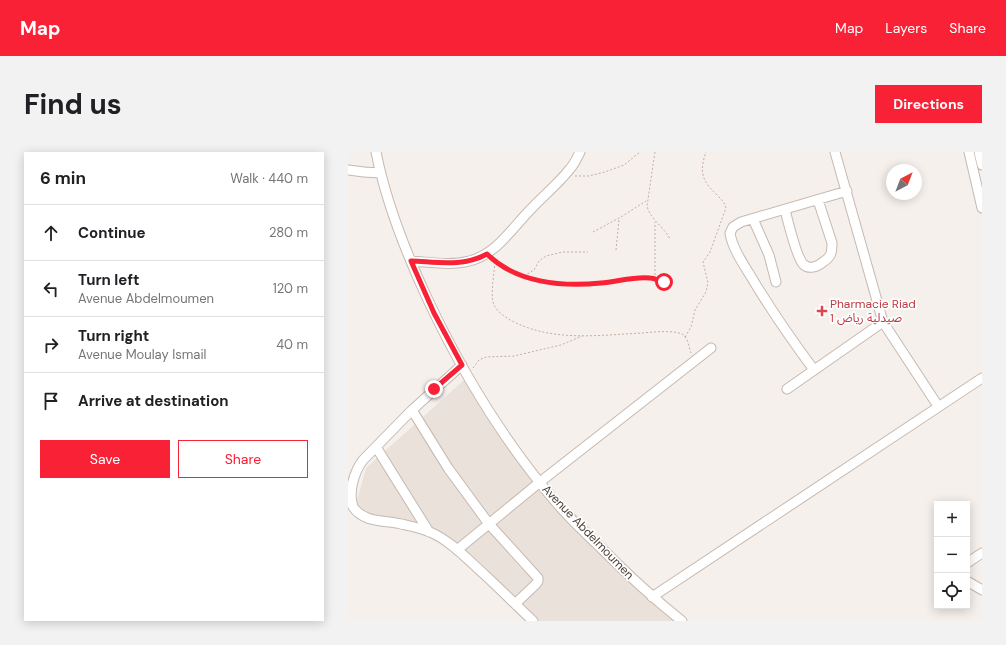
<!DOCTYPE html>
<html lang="en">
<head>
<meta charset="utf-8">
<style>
	body { margin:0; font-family:"DM Sans","Noto Sans Arabic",sans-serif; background:#f2f2f2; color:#202124 }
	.controls { position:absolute; right:12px; bottom:12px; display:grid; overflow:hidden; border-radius:0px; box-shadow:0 2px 10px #0003 }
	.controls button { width:36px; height:36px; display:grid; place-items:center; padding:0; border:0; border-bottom:1px solid #e0e0e0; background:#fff; color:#202124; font:20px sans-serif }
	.compass { position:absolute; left:538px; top:12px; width:36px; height:36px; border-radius:50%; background:#fff; box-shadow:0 2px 10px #0003; rotate:42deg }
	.stop { position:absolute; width:12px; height:12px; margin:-9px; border:3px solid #f82135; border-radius:50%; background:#fff }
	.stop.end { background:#f82135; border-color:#fff; box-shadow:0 1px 4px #0008 }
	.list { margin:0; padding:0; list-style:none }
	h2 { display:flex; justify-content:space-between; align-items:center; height:52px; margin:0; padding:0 16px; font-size:17px }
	h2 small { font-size:13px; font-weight:400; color:#757577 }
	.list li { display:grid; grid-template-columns:26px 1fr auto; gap:12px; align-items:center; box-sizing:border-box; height:56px; padding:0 16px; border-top:1px solid #e0e0e0 }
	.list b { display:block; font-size:15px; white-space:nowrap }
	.list p { margin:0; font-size:13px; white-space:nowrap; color:#757577 }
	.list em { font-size:13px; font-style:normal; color:#757577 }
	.actions { display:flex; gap:8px; padding:12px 16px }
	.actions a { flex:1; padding:9px 0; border:1px solid #f82135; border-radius:0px; text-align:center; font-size:14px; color:#f82135 }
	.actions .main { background:#f82135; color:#fff }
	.icon { flex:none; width:22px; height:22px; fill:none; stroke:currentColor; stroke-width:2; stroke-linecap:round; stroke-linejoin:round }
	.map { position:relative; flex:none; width:634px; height:469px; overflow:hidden; border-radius:0px }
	header { display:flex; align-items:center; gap:24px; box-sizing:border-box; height:56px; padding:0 20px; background:#f82135; color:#fff }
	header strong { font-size:19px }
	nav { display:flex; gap:22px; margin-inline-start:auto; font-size:14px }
	.intro { display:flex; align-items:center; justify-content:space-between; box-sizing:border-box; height:96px; padding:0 24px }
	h1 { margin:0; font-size:28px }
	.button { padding:10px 18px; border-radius:0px; background:#f82135; color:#fff; font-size:14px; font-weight:700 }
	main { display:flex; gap:24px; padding:0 24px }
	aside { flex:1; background:#fff; border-radius:0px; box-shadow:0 2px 10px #0003 }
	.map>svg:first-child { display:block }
</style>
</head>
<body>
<header>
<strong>Map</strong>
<nav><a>Map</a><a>Layers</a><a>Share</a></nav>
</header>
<div class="intro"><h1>Find us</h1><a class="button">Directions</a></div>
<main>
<aside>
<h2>6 min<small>Walk · 440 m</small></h2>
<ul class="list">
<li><svg class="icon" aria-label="ahead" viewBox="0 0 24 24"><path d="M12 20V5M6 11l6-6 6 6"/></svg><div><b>Continue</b></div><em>280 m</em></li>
<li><svg class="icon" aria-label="left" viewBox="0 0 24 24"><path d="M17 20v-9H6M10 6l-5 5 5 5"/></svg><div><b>Turn left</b><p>Avenue Abdelmoumen</p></div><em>120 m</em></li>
<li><svg class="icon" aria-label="right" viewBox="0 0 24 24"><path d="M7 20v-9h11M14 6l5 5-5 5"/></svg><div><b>Turn right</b><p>Avenue Moulay Ismail</p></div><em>40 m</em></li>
<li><svg class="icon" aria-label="arrive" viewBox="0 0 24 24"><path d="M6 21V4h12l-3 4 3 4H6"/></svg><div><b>Arrive at destination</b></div></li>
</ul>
<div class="actions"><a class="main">Save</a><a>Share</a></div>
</aside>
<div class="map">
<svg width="634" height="469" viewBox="0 0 634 469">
	<rect width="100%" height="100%" fill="#f6f0ec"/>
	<path fill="#eae1da" d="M116,228l84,106 112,112 28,23h-155l-75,-69 -56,-32 -25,-2 -22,-10 11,-40z"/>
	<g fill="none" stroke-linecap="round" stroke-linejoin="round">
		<g stroke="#c5b9b1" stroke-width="11">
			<path id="minor" d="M28,0c10,51 30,101 52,148 34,72 75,140 127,201 14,17 30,32 46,47 26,26 52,50 81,73
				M487,0l48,170 55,84
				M621,0l13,56
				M631,0l3,13
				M0,18l16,2 16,1
				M437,58c3,11 11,46 18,54 6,6 14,3 20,-2 8,-5 9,-9 9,-19l-14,-43
				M405,67l16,36 7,27
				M63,109c19,1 39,5 58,0 27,-6 43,-33 62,-52 12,-13 27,-25 38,-39 5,-5 8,-12 11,-18
				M114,213l-50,45 -49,50c-9,12 -15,32 -10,47 11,16 31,13 48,17 9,2 20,4 29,8 21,9 38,28 55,43 16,15 32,31 48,46
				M466,218c-23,-31 -45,-63 -64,-95 -8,-13 -18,-28 -20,-42l3,-6 8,-5 106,-31
				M439,237l96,-67
				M64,258l36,58 41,56 49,54v3l-2,3 -21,20
				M28,295l53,85
				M109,398l83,-68 171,-134
				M619,411l15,-10
				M619,429l15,9
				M304,445l330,-219"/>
		</g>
		<path stroke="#c3aea0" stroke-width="1" stroke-dasharray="2 2" stroke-linecap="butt" d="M307,0l-8,54c3,13 17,21 23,33
			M227,24h14l16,-4 19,-7 16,-13
			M245,80l28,-15 25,-16
			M268,98l3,-31
			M145,108l16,11 29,10 47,3 61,-6 18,4
			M147,110c-1,13 -4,27 -2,40 2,9 13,16 21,20 41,20 85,13 129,11 10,-1 30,-3 39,1 6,3 7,14 9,19
			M176,124l10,-6 5,-9 7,-5 17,-4h25
			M307,127v-57
			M337,185l6,-10 4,-17 11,-18 2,-9 -5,-21 7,-10 16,-44c-1,-5 -5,-9 -9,-13 -15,-14 -18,-23 -11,-43
			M125,216l6,-8 7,-3 28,-1 47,-11 21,-9"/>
		<use href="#minor" stroke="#fff" stroke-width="9"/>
	</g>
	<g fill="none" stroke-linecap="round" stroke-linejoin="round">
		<path stroke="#f82135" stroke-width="5" d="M86,237l28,-24 -28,-52 -23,-52c27,1 52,6 76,-7 29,29 75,33 114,29 15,-1 34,-7 49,-5 5,0 9,3 14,4"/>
	</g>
	<path fill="#e0444e" stroke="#fff" stroke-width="1.5" d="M472 153h4v4h4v4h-4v4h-4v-4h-4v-4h4z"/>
	<g text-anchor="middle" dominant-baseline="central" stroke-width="3.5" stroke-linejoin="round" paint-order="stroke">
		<g font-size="12" fill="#be3a42" stroke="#fff" text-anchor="start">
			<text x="482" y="152">Pharmacie Riad<tspan x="482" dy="14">1 صيدلية رياض</tspan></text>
		</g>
		<g font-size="12" fill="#4b4039" stroke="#fff">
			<text transform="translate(240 380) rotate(46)">Avenue Abdelmoumen</text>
		</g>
	</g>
</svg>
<div class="controls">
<button>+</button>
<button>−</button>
<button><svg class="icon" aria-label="locate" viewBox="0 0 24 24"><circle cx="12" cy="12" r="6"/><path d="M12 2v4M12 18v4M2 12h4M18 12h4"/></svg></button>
</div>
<svg class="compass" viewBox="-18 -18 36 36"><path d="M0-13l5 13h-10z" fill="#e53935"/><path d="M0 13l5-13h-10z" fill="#757577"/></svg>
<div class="stop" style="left:316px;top:130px"></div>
<div class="stop end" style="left:86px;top:237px"></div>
</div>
</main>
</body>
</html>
